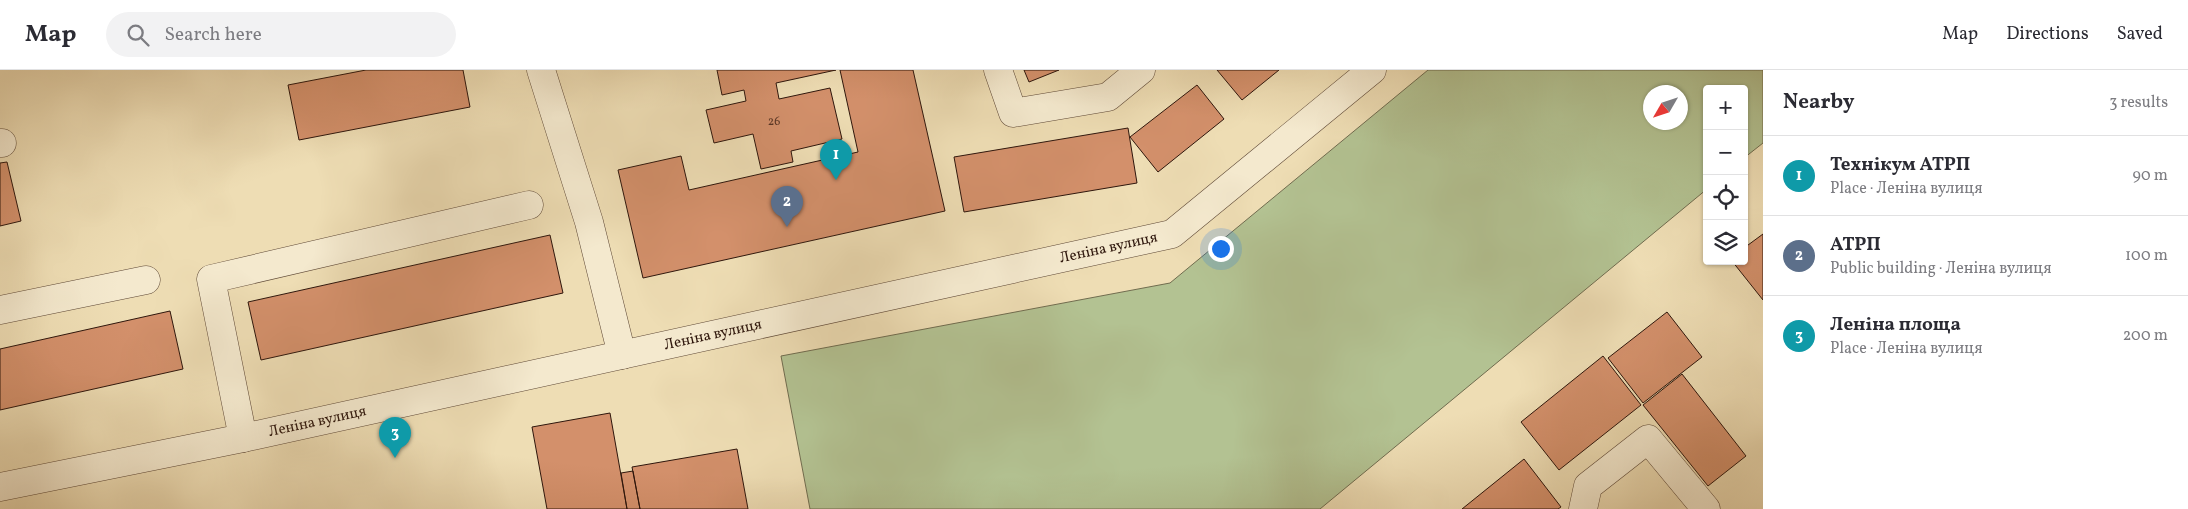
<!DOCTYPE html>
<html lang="en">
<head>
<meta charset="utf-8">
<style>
	body { margin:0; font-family:Vollkorn,serif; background:#f2f2f3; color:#2b2b33 }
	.controls { position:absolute; right:15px; top:15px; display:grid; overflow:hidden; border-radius:5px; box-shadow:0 1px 4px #0004 }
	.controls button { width:45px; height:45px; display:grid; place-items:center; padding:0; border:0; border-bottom:1px solid #e1e1e2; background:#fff; color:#2b2b33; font:25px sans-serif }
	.compass { position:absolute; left:1643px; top:15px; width:45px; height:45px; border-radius:50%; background:#fff; box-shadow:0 1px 4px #0004; rotate:231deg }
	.you { position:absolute; left:1220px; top:178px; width:18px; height:18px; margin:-12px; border:4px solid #fff; border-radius:50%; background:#1a73e8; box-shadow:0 0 0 8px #1a73e833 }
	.badge { display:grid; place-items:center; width:32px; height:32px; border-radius:50%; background:#0b8043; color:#fff; font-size:16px; font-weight:700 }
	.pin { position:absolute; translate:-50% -41px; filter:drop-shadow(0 1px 2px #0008) }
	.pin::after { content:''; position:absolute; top:26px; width:18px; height:15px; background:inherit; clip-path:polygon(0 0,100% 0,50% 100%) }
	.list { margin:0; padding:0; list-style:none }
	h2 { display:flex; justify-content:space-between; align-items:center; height:65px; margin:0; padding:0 20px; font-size:21px }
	h2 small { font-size:16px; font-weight:400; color:#7c7c81 }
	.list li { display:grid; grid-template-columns:32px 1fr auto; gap:15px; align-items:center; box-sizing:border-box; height:80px; padding:0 20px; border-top:1px solid #e1e1e2 }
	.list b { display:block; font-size:19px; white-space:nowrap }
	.list p { margin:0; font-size:16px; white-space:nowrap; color:#7c7c81 }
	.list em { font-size:16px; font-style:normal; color:#7c7c81 }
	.icon { flex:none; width:28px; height:28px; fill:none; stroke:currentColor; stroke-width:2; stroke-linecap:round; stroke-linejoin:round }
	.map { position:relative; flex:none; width:1763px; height:439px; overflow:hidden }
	header { display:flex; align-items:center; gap:30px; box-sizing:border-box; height:70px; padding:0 25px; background:#fff; border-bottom:1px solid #e1e1e2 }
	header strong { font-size:24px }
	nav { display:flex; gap:28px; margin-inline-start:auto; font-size:18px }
	.search { width:350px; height:45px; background:#f2f2f3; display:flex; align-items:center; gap:12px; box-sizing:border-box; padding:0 18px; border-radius:28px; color:#7c7c81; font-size:19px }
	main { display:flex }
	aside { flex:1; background:#fff }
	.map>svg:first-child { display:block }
</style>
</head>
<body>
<header>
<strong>Map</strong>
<div class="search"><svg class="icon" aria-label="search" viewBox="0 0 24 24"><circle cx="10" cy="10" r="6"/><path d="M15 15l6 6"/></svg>Search here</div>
<nav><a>Map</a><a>Directions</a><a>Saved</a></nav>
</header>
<main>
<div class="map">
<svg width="1763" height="439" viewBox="0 0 1763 439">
	<rect width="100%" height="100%" fill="#eeddb4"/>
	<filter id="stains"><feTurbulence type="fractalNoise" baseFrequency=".004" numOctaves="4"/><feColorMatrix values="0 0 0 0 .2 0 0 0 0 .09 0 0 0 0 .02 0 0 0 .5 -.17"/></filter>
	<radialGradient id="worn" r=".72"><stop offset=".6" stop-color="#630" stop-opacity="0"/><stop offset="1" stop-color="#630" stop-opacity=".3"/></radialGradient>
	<path fill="#b3c292" stroke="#706c4f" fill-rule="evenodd" d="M1428,0h335v73l-19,15v-69h-37v100l-387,320h-510l-29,-153 389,-73zM1650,22h30v30h-30z"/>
	<path fill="#d3906b" stroke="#2e160c" d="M366,0h97l7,37 -171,33 -11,-55z
		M717,0h119l-60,13 3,16 51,-11 12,51 -51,12 2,11 -32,7 -8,-35 -39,9 -8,-33 40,-9 -2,-11 -22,5z
		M840,0h73l32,141 -302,67 -25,-108 63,-14 8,34 169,-38z
		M1024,0h35l-30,12z
		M1217,0h62l-37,30z
		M1197,15l27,34 -66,53 -28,-35z
		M1128,58l9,55 -173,29 -10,-55z
		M7,92l14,59 -21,5v-63z
		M1763,164v66l-31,-39h12v-13z
		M550,165l13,58 -302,67 -13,-58z
		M170,241l13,58 -183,41v-61z
		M1667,242l35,45 -59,46 -35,-45z
		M1603,286l38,49 -82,65 -38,-48z
		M1682,304l64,82 -38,30 -65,-81z
		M610,343l17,96h-80l-15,-82z
		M737,379l11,60h-108l-8,-42z
		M1524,389l37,48 -3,2h-96z
		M633,401l7,38h-13l-6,-36z"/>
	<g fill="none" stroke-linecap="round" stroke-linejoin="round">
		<g stroke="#5e4836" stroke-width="29">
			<g id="minor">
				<path d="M541,0l48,152 33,133"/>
				<path d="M998,0l15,43 95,-16 33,-27"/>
				<path d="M0,73h2"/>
				<path d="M0,240l146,-30"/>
				<path d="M243,368l-32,-159 318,-74"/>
				<path id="s1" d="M0,417l243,-49 929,-204 200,-164"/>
				<path d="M1583,439l5,-23 60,-47 58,70"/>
			</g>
		</g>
		<use href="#minor" stroke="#f4e9ce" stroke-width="28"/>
	</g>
	<g text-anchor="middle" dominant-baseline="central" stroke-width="4.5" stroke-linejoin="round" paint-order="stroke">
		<g font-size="12" fill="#573424">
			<text x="774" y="52">26</text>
		</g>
		<g font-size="15" fill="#2e160c" stroke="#f4e9ce">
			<text stroke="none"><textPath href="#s1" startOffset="1134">Леніна вулиця</textPath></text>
			<text stroke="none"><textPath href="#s1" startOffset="729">Леніна вулиця</textPath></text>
			<text stroke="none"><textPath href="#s1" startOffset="324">Леніна вулиця</textPath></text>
		</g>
	</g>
	<rect width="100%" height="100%" filter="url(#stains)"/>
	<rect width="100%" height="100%" fill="url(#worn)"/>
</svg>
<div class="controls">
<button>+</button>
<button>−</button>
<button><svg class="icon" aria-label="locate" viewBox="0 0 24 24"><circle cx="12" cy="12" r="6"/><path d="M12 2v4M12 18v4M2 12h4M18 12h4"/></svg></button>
<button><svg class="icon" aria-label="layers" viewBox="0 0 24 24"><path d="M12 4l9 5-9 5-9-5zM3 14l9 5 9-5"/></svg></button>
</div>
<svg class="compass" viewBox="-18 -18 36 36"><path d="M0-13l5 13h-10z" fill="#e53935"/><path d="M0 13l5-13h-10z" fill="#7c7c81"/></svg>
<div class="you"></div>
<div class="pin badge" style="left:836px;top:110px;background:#0f9aa8">1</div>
<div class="pin badge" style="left:787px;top:157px;background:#5c6f8a">2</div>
<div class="pin badge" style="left:395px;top:388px;background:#0f9aa8">3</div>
</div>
<aside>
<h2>Nearby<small>3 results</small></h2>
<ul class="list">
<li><span class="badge" style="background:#0f9aa8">1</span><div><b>Технікум АТРП</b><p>Place · Леніна вулиця</p></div><em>90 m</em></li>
<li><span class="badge" style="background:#5c6f8a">2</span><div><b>АТРП</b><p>Public building · Леніна вулиця</p></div><em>100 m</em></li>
<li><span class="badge" style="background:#0f9aa8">3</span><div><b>Леніна площа</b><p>Place · Леніна вулиця</p></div><em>200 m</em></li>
</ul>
</aside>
</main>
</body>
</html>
